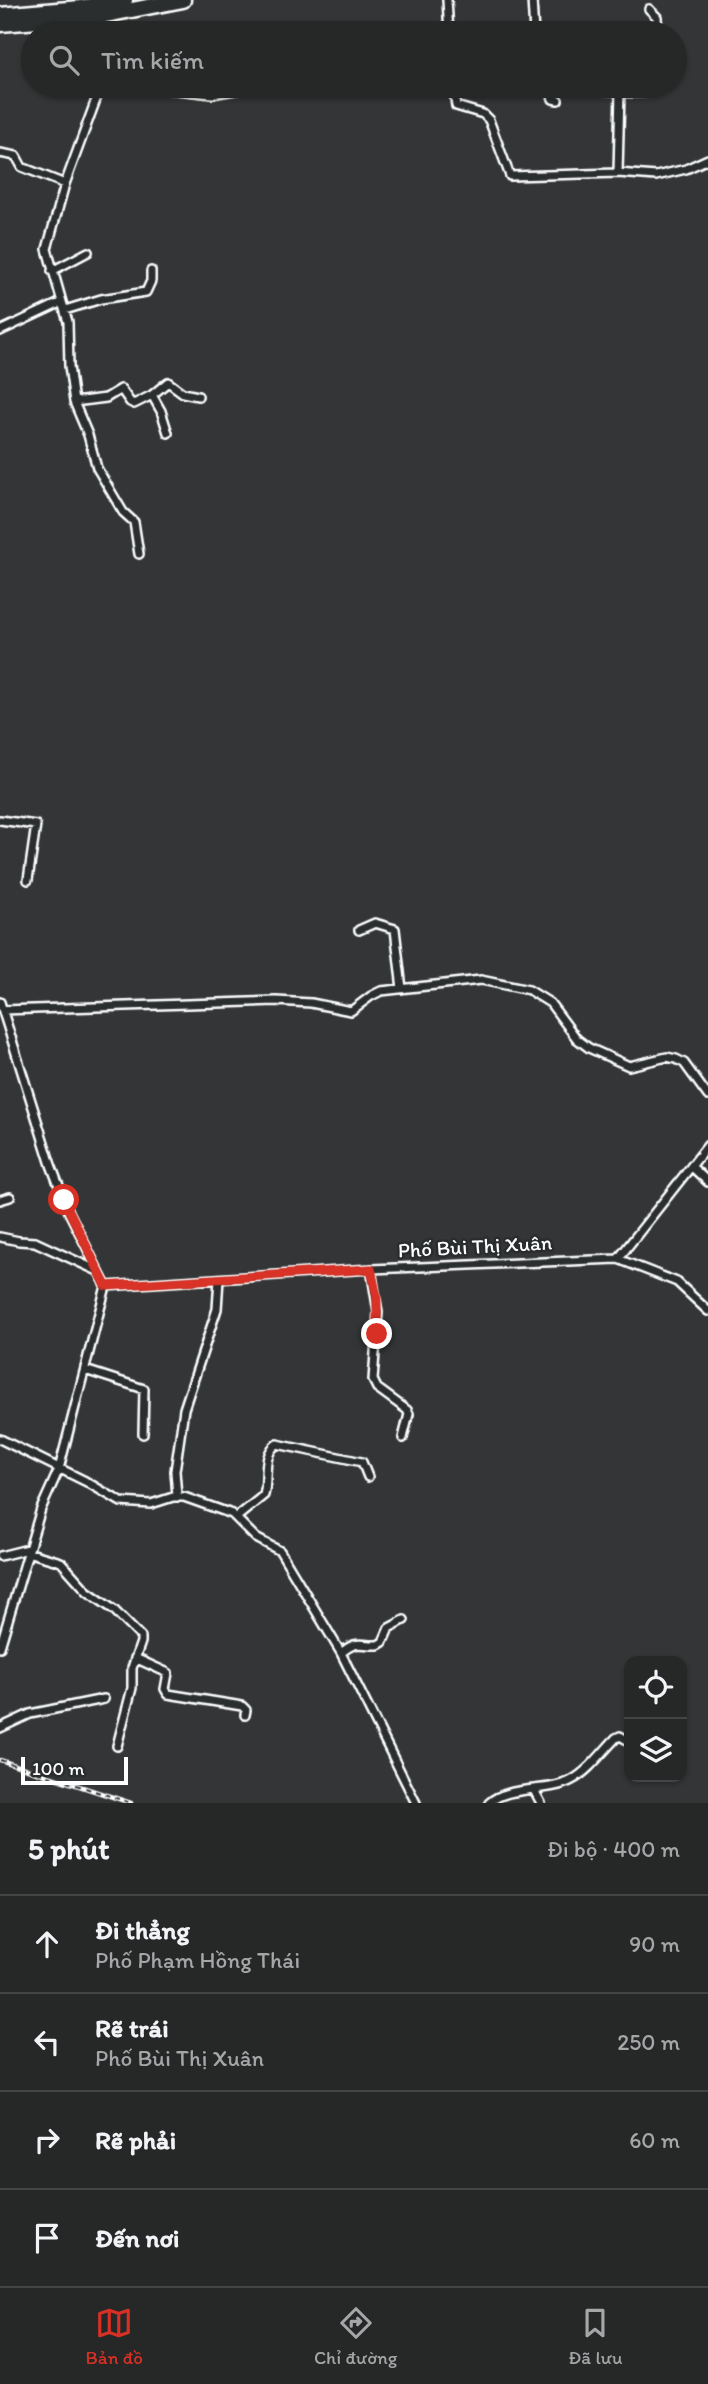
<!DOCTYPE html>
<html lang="vi">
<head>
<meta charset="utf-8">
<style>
	body { margin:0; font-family:Itim,sans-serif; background:#2e3030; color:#f1f3f6 }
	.controls { position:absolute; right:21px; bottom:21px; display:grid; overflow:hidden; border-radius:14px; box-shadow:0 2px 5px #0004 }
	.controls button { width:63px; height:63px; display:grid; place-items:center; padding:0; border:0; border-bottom:2px solid #424445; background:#262828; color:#f1f3f6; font:35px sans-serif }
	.scale { position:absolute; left:21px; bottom:18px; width:107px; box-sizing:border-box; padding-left:7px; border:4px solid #fff; border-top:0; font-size:19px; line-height:24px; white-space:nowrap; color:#fff; -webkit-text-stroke:5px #2a2d2e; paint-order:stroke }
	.stop { position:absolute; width:21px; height:21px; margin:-16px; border:5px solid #d93025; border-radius:50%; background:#fff }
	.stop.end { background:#d93025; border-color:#fff; box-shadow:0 2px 7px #0008 }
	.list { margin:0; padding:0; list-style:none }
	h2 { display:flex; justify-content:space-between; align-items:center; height:91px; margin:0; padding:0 28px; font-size:30px }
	h2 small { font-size:23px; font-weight:400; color:#a4a6a8 }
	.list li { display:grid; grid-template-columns:46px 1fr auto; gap:21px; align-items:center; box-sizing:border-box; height:98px; padding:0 28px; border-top:2px solid #424445 }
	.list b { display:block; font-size:26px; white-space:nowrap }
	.list p { margin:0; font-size:23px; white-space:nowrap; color:#a4a6a8 }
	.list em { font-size:23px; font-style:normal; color:#a4a6a8 }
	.icon { flex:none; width:38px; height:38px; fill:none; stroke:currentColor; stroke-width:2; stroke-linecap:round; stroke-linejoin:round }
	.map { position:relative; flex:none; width:708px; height:1803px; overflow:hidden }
	.search { position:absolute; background:#262828; box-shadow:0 2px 5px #0004; left:21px; right:21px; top:21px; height:77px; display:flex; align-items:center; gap:18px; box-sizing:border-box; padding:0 24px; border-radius:38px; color:#a4a6a8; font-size:26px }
	.sheet { height:483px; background:#262828 }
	nav { display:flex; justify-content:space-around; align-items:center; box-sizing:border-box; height:98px; border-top:2px solid #424445; background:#262828; font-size:19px; color:#a4a6a8 }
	nav a { display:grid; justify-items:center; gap:4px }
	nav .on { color:#d93025 }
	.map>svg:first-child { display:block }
</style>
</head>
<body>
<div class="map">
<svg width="708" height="1803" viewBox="0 0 708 1803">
	<rect width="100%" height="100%" fill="#333536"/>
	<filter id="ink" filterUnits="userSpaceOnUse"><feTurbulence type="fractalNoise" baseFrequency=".0143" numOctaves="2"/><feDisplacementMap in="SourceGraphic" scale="14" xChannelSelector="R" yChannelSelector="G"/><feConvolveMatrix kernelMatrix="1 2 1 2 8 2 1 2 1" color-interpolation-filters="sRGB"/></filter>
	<g filter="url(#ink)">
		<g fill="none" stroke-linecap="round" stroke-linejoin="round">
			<g stroke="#fff" stroke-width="12">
				<path id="street" d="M447,0l2,33
					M532,0l2,33
					M649,9l8,8 1,16
					M101,16l2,17
					M140,86l72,8 40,-7
					M453,86l3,20 27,8 6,6 21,56 108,-3 38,3 30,-7 22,-10
					M549,86l4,13 5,1
					M600,86l3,4c17,1 44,8 57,-4
					M0,153l16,3 6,11 43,17
					M618,173l2,-82
					M52,271l36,-19
					M62,302l6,20 1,44 5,36 14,33 9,33 26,44 11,10 5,32
					M65,310l36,-11 45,-7 5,-11v-10
					M0,331l62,-29 -15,-53 18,-65 36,-98
					M152,395l9,16 7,22
					M74,402l32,-4 15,-9 9,13 4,2 18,-9 16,-13 15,11 15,3
					M0,820l36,5 -8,55
					M359,930l16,-7 20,6 7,60
					M0,1002l51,163 18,47 37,74
					M3,1010l273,-9 35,2 40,8 20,-15 10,-5 100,-11 48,10 21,13 27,36 12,9 40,18 38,-9 9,2 8,4 24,33
					M692,1167l16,15
					M0,1200l10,-3
					M0,1237l19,4 16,1 63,29
					M618,1259l59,23 31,29
					M371,1269l7,43 -5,68 4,8 30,22 2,4 -6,24
					M106,1286l265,-17 247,-10 90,-114
					M85,1370l59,19 -1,45
					M0,1439l85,42 36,21 30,2 22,-7h11l48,17 24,24 24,13 61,102 75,150
					M177,1496l-2,-25 9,-62 33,-100 2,-30
					M237,1517l27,-22c5,-17 -3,-40 13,-51l85,18 6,15
					M27,1552l34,10 26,29 27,19 27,27v5l-9,26v20l-15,58
					M0,1556l28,-7
					M0,1647l41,-138 18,-40 47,-183
					M341,1653c17,-14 18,-7 37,-8l5,-3 6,-14 15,-8
					M135,1658l33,15 -3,16 3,5 74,12 4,4 -1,5
					M0,1728l30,-14 74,-15
					M534,1790l7,13
					M489,1803c19,-18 60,-10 83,-23 17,-9 31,-29 44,-42l4,-2 9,5"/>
			</g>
			<g stroke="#fff" stroke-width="19">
				<path id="highway" d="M0,15l80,-7 45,-8
					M0,24l101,-8 82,-16"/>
			</g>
			<use href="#street" stroke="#2a2d2e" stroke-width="7"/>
			<use href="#highway" stroke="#2a2d2e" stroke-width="14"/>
			<g stroke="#fff" stroke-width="4.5">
				<path id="rail" d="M0,1760l131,43"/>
			</g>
			<use href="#rail" stroke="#2a2d2e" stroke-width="2" stroke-dasharray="5" stroke-linecap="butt"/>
		</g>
	</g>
	<g fill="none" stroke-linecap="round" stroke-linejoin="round" filter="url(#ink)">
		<path stroke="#d93025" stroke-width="9" d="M64,1200l42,86 265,-17 6,28v37"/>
	</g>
	<g text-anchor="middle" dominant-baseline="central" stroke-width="5" stroke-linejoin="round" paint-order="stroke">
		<g font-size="21" fill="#fff" stroke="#2a2d2e">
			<text transform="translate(475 1246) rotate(-3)">Phố Bùi Thị Xuân</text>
		</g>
	</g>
</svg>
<div class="controls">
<button><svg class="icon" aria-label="locate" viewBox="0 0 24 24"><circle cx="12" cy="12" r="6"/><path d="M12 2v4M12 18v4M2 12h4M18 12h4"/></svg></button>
<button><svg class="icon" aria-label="layers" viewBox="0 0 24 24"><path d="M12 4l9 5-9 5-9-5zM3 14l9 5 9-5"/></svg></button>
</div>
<div class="scale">100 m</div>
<div class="stop" style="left:64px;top:1200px"></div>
<div class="stop end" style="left:377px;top:1334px"></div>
<div class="search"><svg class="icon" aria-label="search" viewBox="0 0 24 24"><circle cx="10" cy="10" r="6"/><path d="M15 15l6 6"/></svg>Tìm kiếm</div>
</div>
<section class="sheet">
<h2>5 phút<small>Đi bộ · 400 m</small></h2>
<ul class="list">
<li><svg class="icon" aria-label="ahead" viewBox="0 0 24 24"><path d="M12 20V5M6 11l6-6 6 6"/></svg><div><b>Đi thẳng</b><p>Phố Phạm Hồng Thái</p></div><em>90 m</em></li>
<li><svg class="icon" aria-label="left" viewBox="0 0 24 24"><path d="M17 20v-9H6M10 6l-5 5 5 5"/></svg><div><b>Rẽ trái</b><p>Phố Bùi Thị Xuân</p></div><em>250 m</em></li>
<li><svg class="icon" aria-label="right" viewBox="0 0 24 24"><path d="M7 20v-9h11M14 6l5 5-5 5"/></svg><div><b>Rẽ phải</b></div><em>60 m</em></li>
<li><svg class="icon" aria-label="arrive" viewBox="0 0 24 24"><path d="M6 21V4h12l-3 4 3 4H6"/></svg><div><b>Đến nơi</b></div></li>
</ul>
</section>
<nav>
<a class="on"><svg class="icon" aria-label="map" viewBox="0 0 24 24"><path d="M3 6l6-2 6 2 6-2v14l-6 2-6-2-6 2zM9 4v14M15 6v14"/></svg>Bản đồ</a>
<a><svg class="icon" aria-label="directions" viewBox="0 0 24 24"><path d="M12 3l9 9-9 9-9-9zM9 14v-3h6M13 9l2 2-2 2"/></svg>Chỉ đường</a>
<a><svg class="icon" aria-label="saved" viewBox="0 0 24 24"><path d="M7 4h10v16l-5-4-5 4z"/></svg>Đã lưu</a>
</nav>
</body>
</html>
